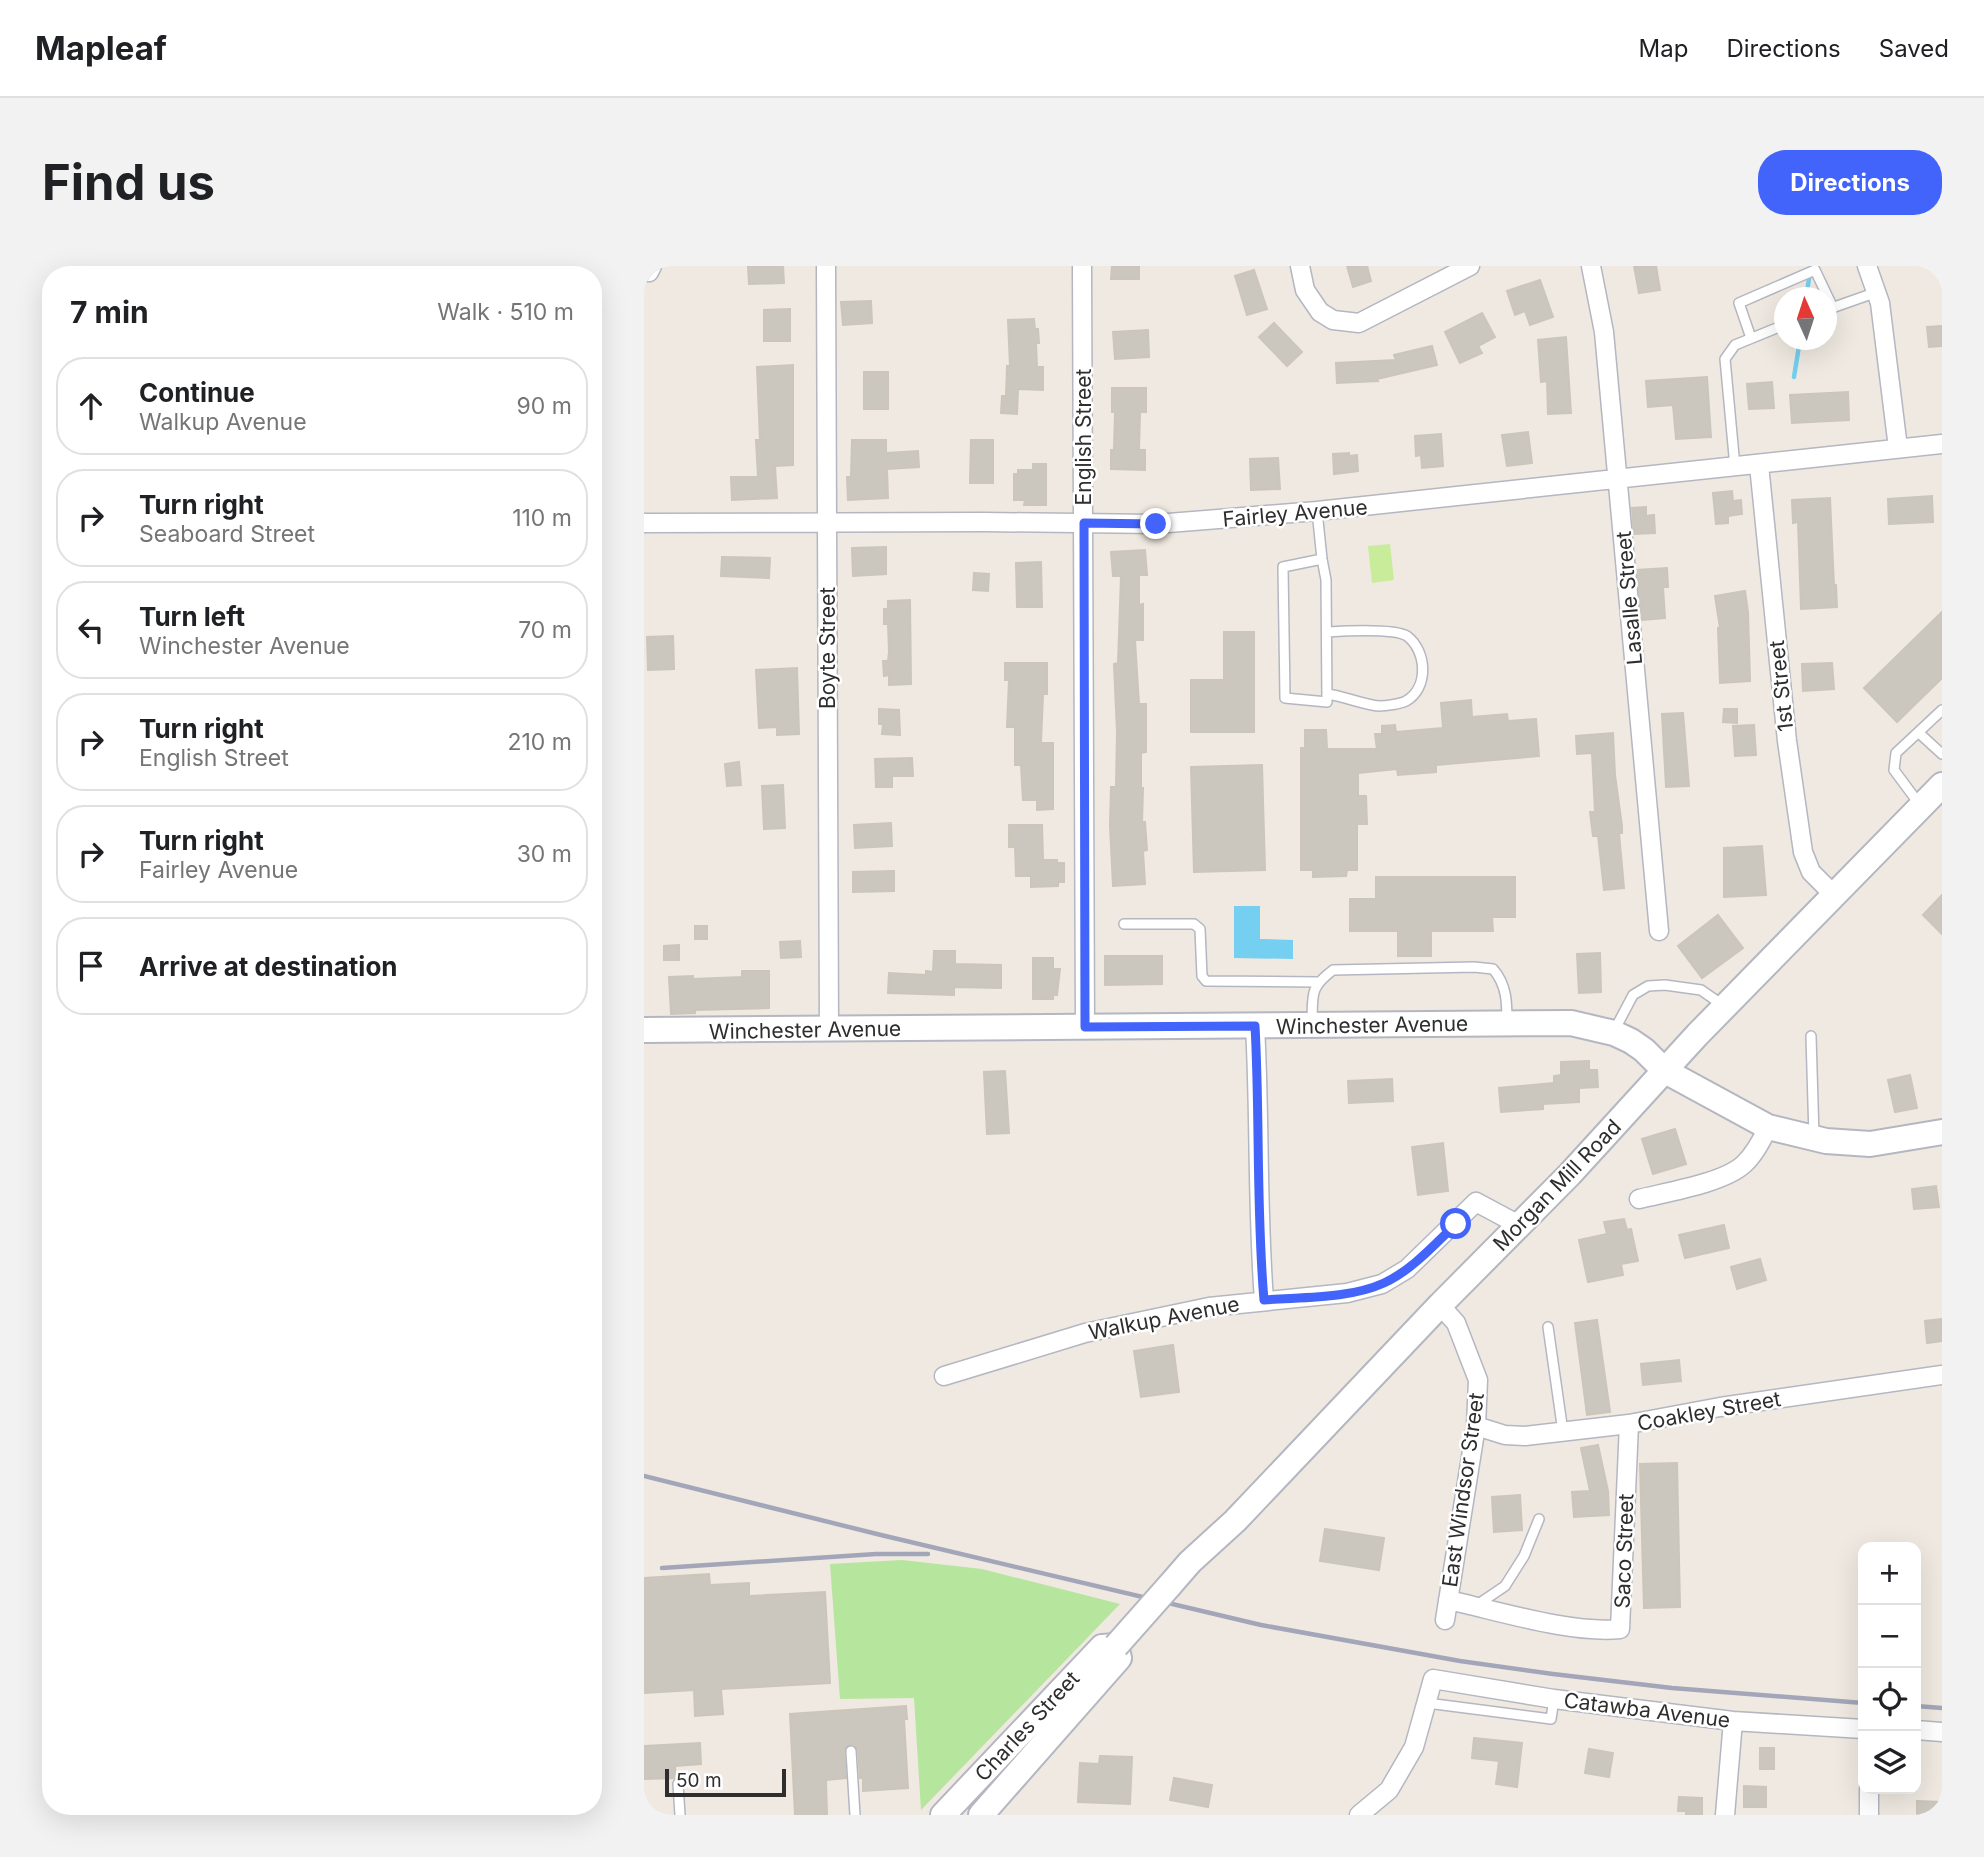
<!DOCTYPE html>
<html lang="en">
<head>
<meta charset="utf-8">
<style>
	body { margin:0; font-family:Inter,sans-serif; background:#f2f2f2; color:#202124 }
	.controls { position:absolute; right:21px; bottom:21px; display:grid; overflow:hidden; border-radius:14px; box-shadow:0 7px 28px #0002 }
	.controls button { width:63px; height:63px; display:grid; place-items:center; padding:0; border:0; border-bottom:2px solid #e0e0e0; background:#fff; color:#202124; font:35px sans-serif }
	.compass { position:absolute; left:1130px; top:21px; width:63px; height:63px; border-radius:50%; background:#fff; box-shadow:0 7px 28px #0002; rotate:357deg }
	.scale { position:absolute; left:21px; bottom:18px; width:121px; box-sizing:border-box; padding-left:7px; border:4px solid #2e2e2e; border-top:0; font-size:19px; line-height:24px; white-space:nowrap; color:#2e2e2e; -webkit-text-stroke:5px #fff; paint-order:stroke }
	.stop { position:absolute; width:21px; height:21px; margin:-16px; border:5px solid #4264fb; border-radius:50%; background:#fff }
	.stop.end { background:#4264fb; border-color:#fff; box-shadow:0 2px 7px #0008 }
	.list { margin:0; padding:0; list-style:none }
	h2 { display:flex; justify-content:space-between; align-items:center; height:91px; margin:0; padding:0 28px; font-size:30px }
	h2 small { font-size:23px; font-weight:400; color:#757577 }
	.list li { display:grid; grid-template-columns:46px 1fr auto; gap:21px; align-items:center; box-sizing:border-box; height:98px; margin:0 14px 14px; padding:0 14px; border:2px solid #e0e0e0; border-radius:28px }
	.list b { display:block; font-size:26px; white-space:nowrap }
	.list p { margin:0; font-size:23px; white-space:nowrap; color:#757577 }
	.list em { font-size:23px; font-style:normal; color:#757577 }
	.icon { flex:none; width:38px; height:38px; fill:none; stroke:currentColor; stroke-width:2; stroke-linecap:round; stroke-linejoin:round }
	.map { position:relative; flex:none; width:1298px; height:1549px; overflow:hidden; border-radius:28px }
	header { display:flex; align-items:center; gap:42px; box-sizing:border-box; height:98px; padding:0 35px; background:#fff; border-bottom:2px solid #e0e0e0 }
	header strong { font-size:33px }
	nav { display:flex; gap:38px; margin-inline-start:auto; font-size:24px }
	.intro { display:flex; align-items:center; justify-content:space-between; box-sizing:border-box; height:168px; padding:0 42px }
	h1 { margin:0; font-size:49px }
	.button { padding:18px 32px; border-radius:28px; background:#4264fb; color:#fff; font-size:24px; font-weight:700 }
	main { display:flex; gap:42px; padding:0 42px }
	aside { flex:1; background:#fff; border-radius:28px; box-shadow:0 7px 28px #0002 }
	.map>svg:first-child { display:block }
</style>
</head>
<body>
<header>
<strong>Mapleaf</strong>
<nav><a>Map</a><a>Directions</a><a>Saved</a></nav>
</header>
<div class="intro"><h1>Find us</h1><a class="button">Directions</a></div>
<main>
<aside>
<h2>7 min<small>Walk · 510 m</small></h2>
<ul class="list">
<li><svg class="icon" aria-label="ahead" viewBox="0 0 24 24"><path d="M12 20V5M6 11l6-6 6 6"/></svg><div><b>Continue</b><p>Walkup Avenue</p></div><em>90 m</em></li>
<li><svg class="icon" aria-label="right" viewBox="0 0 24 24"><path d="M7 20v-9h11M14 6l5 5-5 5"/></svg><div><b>Turn right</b><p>Seaboard Street</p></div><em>110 m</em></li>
<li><svg class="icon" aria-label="left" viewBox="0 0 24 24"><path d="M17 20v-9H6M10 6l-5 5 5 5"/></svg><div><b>Turn left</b><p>Winchester Avenue</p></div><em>70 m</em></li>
<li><svg class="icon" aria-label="right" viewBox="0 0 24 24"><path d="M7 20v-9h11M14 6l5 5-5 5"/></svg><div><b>Turn right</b><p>English Street</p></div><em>210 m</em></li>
<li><svg class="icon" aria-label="right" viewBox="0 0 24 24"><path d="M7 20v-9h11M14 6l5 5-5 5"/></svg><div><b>Turn right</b><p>Fairley Avenue</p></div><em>30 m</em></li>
<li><svg class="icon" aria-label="arrive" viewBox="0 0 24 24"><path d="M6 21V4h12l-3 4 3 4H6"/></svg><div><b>Arrive at destination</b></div></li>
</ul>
</aside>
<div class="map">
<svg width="1298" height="1549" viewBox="0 0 1298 1549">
	<rect width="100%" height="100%" fill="#efe9e1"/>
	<path fill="#b6e59e" d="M258,1294l80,9 138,35 -199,206 -7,-112 -74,1 -10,-135z"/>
	<path fill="#c9ec9a" d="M746,278l4,36 -22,3 -4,-37z"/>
	<path fill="#75cff0" d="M590,640h26v33l33,1v19l-59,-1z"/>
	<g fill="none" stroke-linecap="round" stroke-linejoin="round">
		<path stroke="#75cff0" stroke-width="4.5" d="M1162,32l5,-32
			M1150,111l6,-37"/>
	</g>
	<path fill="#cbc7bf" stroke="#cbc5ba" stroke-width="2" d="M104,0h35l1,17 -35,1z
		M468,0h27v13h-28z
		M703,0h20l4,15 -18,6z
		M990,0h22l4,24 -21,3z
		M610,4l13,39 -20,6 -12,-39z
		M896,14l13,37 -23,8 -5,-14 -10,4 -8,-24z
		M227,35l1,22 -29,2 -2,-23z
		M146,43v32h-26v-31z
		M838,47l13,24 -17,9 4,7 -22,10 -15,-31z
		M390,53l1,10h3l1,14h-3l1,24h6v23l-25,-1 -1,25 -16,-1 1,-17h4l1,-30h3l-2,-46z
		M630,57l28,29 -15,14 -28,-29z
		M1298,60v20l-13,1 -2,-20z
		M504,64l1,27 -34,2 -2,-27z
		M922,71l5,76 -23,1 -1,-33 -6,1 -3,-42z
		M788,80l5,19 -60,14 1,2 -41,2 -1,-20 60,-3 -2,-5z
		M149,99v100l-18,1 2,32 -45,2 -1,-23h27l-2,-37h4l-3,-73z
		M220,106h24v37h-24z
		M1063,111l4,60 -35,2 -3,-34 -25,2 -2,-26z
		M1128,116l2,26 -25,1 -2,-25z
		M468,122h34v24h-6l-1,38h6v20l-34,-1v-19h3l1,-38h-3z
		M1204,126l1,28 -57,3 -2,-28z
		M884,166l4,31 -25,3 -5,-31z
		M797,168l2,32 -21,2 -1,-13 -5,1 -1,-20z
		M208,174h34v13l32,-2 1,16 -32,2 1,29 -40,2 -1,-23h4z
		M327,174h22v43h-23z
		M705,187v3l8,-1 1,16 -24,3 -1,-20z
		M634,192l2,31 -29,1 -1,-31z
		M389,198h13v41h-22l1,-5h-11v-26h4v-4h15z
		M1088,225l1,10 8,-1 1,14 -14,2v7l-12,1 -3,-31z
		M1288,230l1,26 -44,2 -1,-25z
		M1186,232l4,88 2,-1 1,22 -36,2 -3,-87 -5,1 -1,-23z
		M1002,241v9l8,-1 1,18 -21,1 -2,-26z
		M242,281v27l-33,2 -1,-28z
		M501,284l2,25h-8v30l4,-1v36h-8l4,64h7v48l-5,1v35h2l-1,34h3l2,28 -4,1 2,33 -32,2 -3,-60 1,-39h5l1,-55 -3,-68 4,-1 3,-87h-8l-2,-24z
		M78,291l48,1 -1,20 -48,-2z
		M397,296l1,45h-25l-1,-44z
		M1023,302l1,19h-5l2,31 -23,2 -5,-50z
		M330,307l15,1 -1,17 -15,-1z
		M1101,325l3,21 2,69 -30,2 -2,-55h2l-5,-32z
		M266,334l1,84 -22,1v-10l-5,1 -1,-15h5l1,-9 -1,-28h-4v-15h4v-8z
		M1298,346v66l-45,44 -33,-34z
		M580,366h30v100h-63v-52h33z
		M29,370l1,33 -26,1 -1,-33z
		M361,397h42v31h-4l-2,49h12v66l-16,1v-10h-14l-2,-35h-6v-38h-8l2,-47h-4z
		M1188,397l2,26 -31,2 -1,-27z
		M153,402l2,66 -22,1v-8l-18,1 -3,-58z
		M827,434l1,17 35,-3 1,7 28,-2 3,37 -103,9v7l-38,3 -1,-6 -39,4v23h8l1,28h-10v46h-10l-1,6 -33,1v-7h-12v-122h4v-18h21l1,19h50l-2,-15h7v-8l13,-1 1,7 47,-4 -2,-25z
		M235,443l20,1 1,25 -18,-1 1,-10h-4z
		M1080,443h13v14l-14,-1z
		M1039,447l6,73 -23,1 -4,-73z
		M1110,459l2,30 -21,1 -2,-30z
		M969,467l2,42 7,51v7h-3l5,55 -20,2 -6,-54h-5l-3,-24h5l-3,-59 -15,1 -1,-18z
		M268,492l1,18h-21v11h-16l-1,-28z
		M95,496l2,23 -14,1 -2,-22z
		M618,499l3,105 -71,2 -3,-105z
		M139,519l2,43 -21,1 -2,-43z
		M247,557l1,23 -37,2 -1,-23z
		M365,559h33l1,35h14v3h7v19h-6v4l-27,1v-11h-15l-1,-29h-6z
		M1118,580l4,49 -42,2v-49z
		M250,605v20l-41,1v-20z
		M732,611h139v40h-23l1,14h-62v25h-33v-25h-48v-32h26z
		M1298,629v39l-19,-19z
		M1074,649l25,33 -41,30 -24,-32z
		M51,660h12v13h-12z
		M156,675l1,16 -20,1 -1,-16z
		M35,679v15h-15v-14z
		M290,685h21v13l46,1v23l-47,-1v8l-66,-2 1,-20 37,2v-4l7,1z
		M956,687l1,39 -22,1 -2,-39z
		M461,690h57v28l-57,1z
		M389,692h20v11h7l-3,26h-4v4h-20z
		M98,705h27v37l-74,2v3l-24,1 -2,-37 24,-1v3l49,-2z
		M945,795v9h8l1,17 -19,1v14l-36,2v5l-42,3 -2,-24 55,-5v-7l7,-1v-13z
		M361,805l4,62 -22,1 -3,-62z
		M1266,809l7,33 -22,4 -7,-32z
		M748,813l1,22 -44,2 -1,-22z
		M1031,863l11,35 -33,10 -11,-35z
		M799,877l5,48 -30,4 -6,-48z
		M1292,920l3,21 -25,2 -2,-20z
		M980,953l3,11 4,-1 7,32 -17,3 2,11 -35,7 -9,-42 28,-6 -3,-12z
		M1080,959l5,23 -44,10 -6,-23z
		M1116,993l6,21 -29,9 -6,-22z
		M1298,1053v22l-15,2 -2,-22z
		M953,1054l13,92 -23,3 -12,-92z
		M529,1079l6,47 -38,5 -7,-46z
		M1035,1094l2,21 -38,4 -2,-21z
		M954,1179l10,46 1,24 -35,2 -2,-25 18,-1 -9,-43z
		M1033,1197l3,144 -36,1 -4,-144z
		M876,1229l2,35 -28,2 -2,-35z
		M681,1263l59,9 -5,32 -59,-9z
		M65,1308l1,11 39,-2v13l76,-4 5,91 -109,6 2,25 -28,2 -1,-26 -50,3v-115z
		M262,1440l1,13h-3l4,69 -45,3v-13h-3l-2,-28 -3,-5 -5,-1 -6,7 2,27 -20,2 1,35h-32l-5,-101z
		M830,1472l48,5 -5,44 -21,-3 3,-23 -27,-3z
		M56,1477l1,21 -26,2 1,12 -32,1v-33z
		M1116,1482h14v21h-14z
		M945,1483l24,4 -4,24 -24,-4z
		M456,1490l32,1 -2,47 -52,-2 2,-39 19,1z
		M530,1512l38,7 -4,22 -38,-7z
		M1100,1520l22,1v20h-22z
		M1035,1531l23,1v17h-16v-4h-8z
		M1273,1535l25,1v13h-25z"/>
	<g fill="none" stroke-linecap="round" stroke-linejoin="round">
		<g stroke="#b4b7c1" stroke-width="12">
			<path id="lane" d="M1182,44l51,-18
				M1107,72l-12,-35 76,-33 18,38
				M1091,201l-10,-108 10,-14 49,-20
				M673,245l5,48 4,21 1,122 -42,-4 -2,-131 39,-8
				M683,366c16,-1 67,-4 80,4 20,15 22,52 -1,65 -6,3 -20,5 -27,5 -15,-1 -35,-10 -52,-12
				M1275,467l23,21
				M1276,539l-26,-35 2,-17 46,-43
				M480,658h70l6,5 2,47 4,5 112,1
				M668,757c1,-28 -3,-35 21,-53l141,-3 19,2c14,16 14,34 14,54
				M970,765l19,-36 15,-9 17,-1 36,5 23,16
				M1167,770l3,101
				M904,1061l15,105
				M833,1339l28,-19 19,-30 15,-37
				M783,1437l124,16 3,-20
				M207,1485l4,64
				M34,1518l2,31"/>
		</g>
		<g stroke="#b4b7c1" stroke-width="21">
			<path id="street" d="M182,0l3,764
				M438,0l3,761
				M656,0l5,24 15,22 13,8 26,3 111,-57
				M947,0l13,66 55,599
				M1223,0l13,37 18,145
				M0,6h5l3,-6
				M1115,199l28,276 16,111 8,20 23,23
				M0,257l340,-1 172,2 161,-13 625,-67
				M611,760c5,91 2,183 9,274
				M995,933c28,-7 85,-16 105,-35 11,-10 18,-24 24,-37
				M796,1039l16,18 22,57 -2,46 -31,194
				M300,1110l141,-43 124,-26 138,-14 35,-9 25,-15 69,-67 43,23
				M832,1160l29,9 20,1 104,-12 91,-17 222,-32
				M804,1334c51,11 123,34 172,29l9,-205
				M1272,1464l26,2
				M1225,1523v26
				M715,1549l30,-25 25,-43 19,-68 121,20 179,22 130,8
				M1081,1549l8,-94"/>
		</g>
		<g stroke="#b4b7c1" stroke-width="28">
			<path id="secondary" d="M0,764l927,-7 43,10 17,8 13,9 21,21 103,56 58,14 44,3 72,-12
				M526,1319l20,-23 45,-41 205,-216 130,-131 127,-139 245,-250
				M299,1549l159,-168 14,-1 3,12 -138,157"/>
		</g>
		<use href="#lane" stroke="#fff" stroke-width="9"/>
		<use href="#street" stroke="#fff" stroke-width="18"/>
		<use href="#secondary" stroke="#fff" stroke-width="24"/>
		<path stroke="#a3a6b8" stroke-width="4.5" d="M0,1210l237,59 380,90 199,36 93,13 119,14 191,15
			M18,1302l214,-14h52
			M1272,1440l26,2"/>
		<g stroke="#b4b7c1" stroke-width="28" stroke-linecap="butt">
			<path id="secondary-bridge" d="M472,1380l54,-61"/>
		</g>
		<use href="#secondary-bridge" stroke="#fff" stroke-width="24"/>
	</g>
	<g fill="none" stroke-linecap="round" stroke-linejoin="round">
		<path stroke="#4264fb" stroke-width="9" d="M512,258l-72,-1 1,504 170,-1c5,91 1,183 9,274 38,-3 85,-1 120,-17 28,-13 50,-38 72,-59"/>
	</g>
	<g text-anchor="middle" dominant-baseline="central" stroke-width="5" stroke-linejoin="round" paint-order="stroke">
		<g font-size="21" fill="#2e2e2e" stroke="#fff">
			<text transform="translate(439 171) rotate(-90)">English Street</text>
			<text transform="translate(651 247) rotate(-5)">Fairley Avenue</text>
			<text transform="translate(985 332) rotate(-95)">Lasalle Street</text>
			<text transform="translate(183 382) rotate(-90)">Boyte Street</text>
			<text transform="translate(1137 420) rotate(-96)">1st Street</text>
			<text transform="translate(728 759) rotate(-1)">Winchester Avenue</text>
			<text transform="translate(161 764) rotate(-1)">Winchester Avenue</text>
			<text transform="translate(913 919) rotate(-46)">Morgan Mill Road</text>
			<text transform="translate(520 1052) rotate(-11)">Walkup Avenue</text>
			<text transform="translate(1065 1145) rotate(-10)">Coakley Street</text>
			<text transform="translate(819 1224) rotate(-82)">East Windsor Street</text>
			<text transform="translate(980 1285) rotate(-88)">Saco Street</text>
			<text transform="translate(1003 1444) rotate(7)">Catawba Avenue</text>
			<text transform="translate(383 1460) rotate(-47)">Charles Street</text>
		</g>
	</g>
</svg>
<div class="controls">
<button>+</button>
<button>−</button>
<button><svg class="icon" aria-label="locate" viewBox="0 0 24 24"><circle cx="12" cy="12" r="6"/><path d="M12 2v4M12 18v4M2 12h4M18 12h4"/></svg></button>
<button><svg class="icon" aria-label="layers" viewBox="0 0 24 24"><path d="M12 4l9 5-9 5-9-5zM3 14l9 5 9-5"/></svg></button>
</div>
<svg class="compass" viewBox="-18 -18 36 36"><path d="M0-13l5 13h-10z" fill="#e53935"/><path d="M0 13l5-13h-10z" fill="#757577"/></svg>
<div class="scale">50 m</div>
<div class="stop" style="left:812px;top:958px"></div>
<div class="stop end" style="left:512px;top:258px"></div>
</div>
</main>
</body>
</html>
